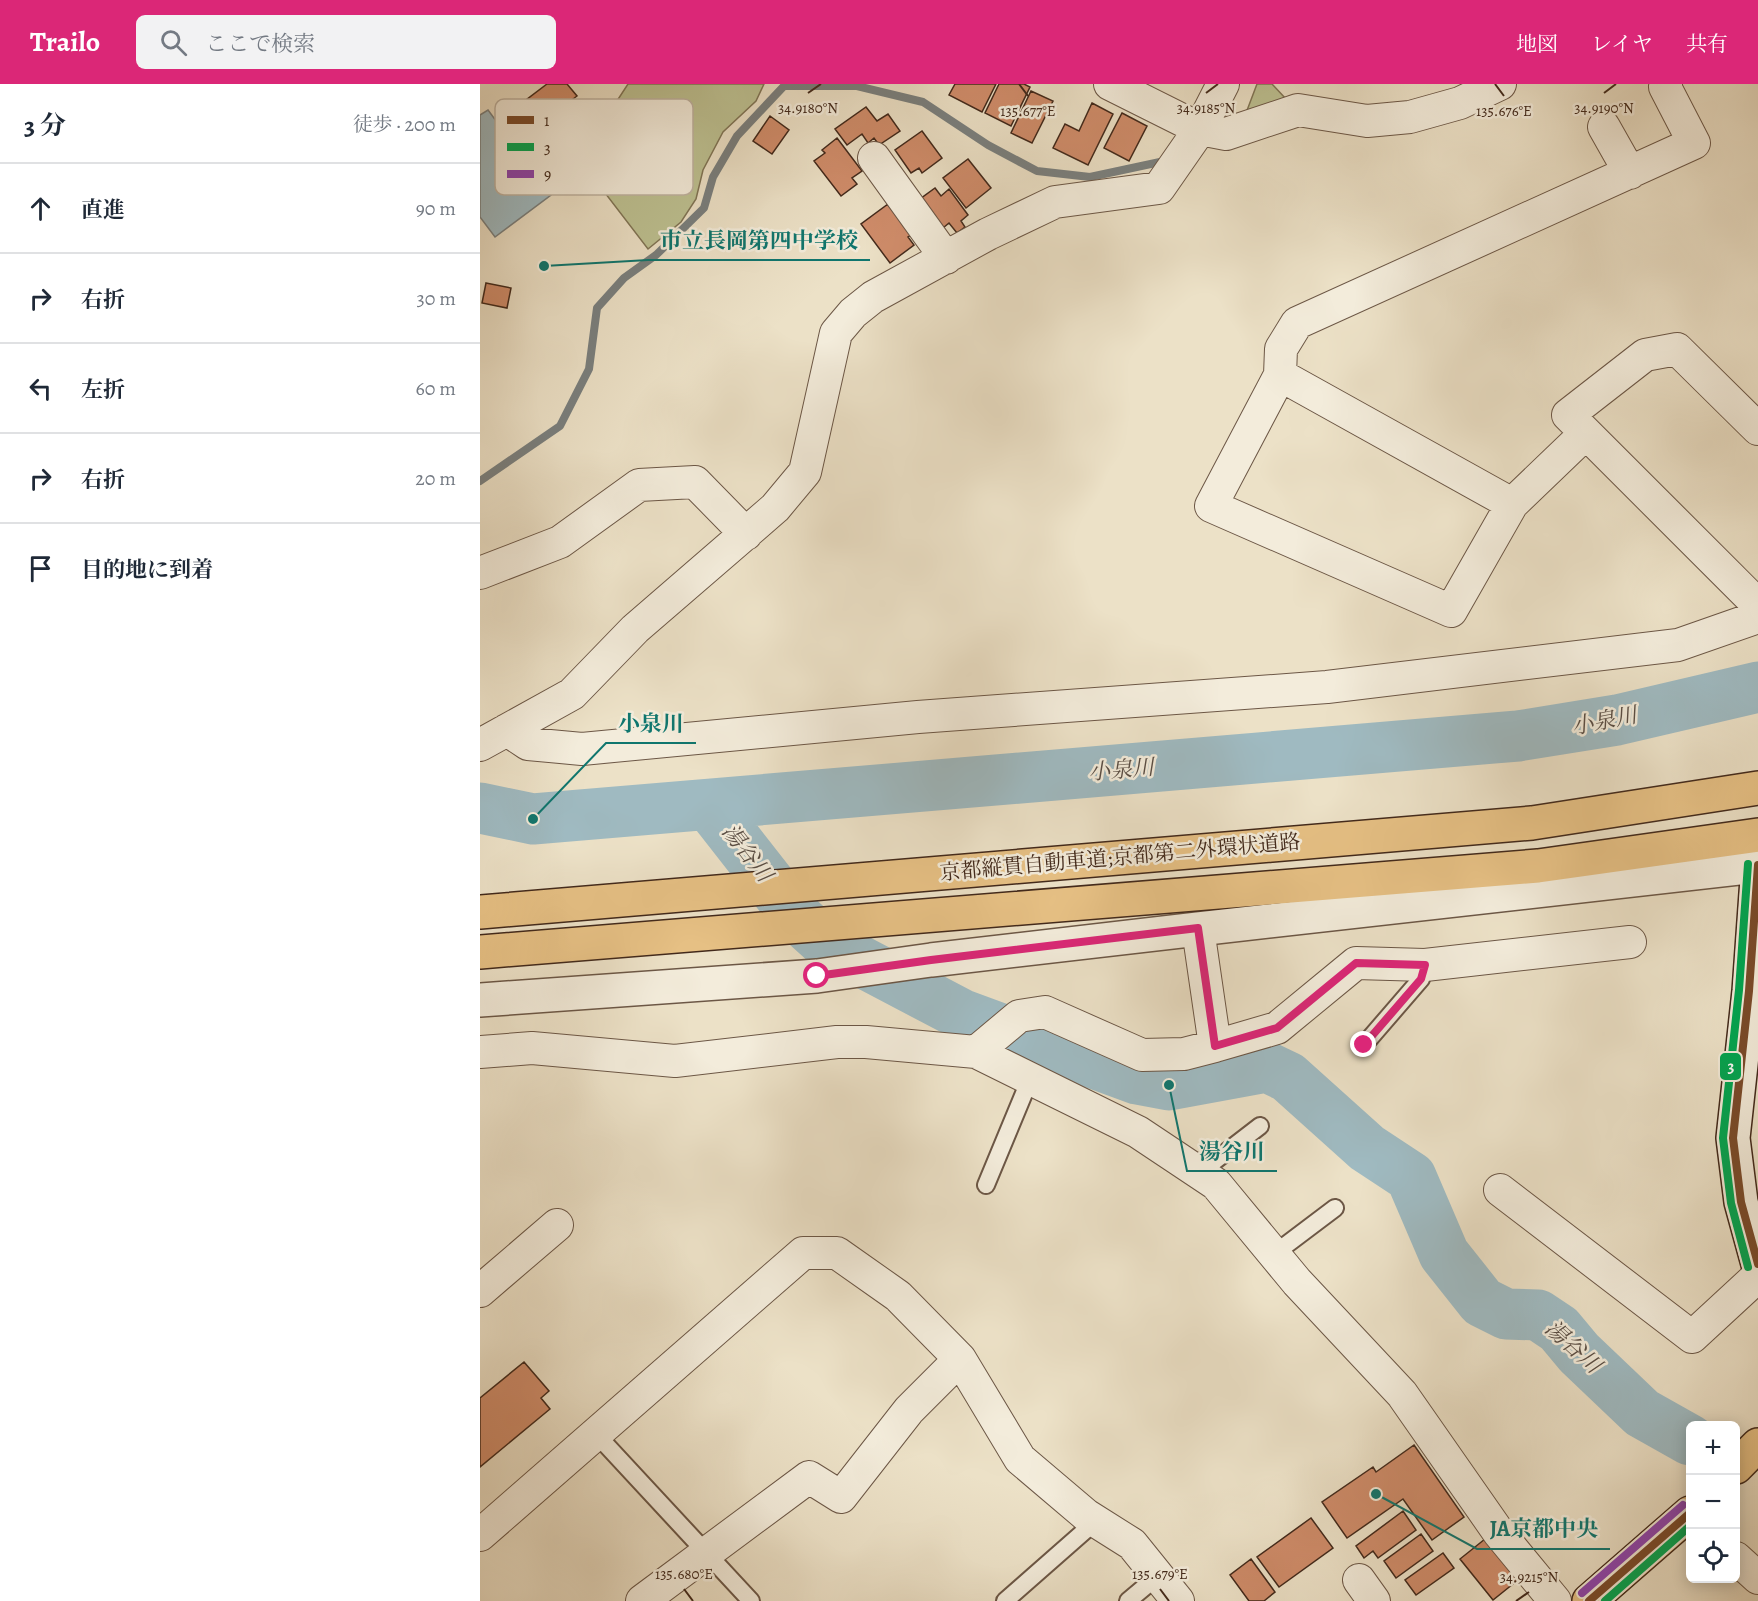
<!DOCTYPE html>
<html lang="ja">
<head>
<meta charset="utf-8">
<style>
	body { margin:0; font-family:Alegreya,"Noto Serif JP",serif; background:#f2f2f3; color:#1f2937 }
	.controls { position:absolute; right:18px; bottom:18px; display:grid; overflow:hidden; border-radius:9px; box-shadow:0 3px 15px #0003 }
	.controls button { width:54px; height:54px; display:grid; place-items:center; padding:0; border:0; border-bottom:2px solid #e0e1e3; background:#fff; color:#1f2937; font:30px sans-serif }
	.stop { position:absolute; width:18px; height:18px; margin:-14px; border:4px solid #db2777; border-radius:50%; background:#fff }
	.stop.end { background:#db2777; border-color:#fff; box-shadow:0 2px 6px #0008 }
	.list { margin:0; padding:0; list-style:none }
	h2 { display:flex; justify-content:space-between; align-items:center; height:78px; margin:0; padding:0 24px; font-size:26px }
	h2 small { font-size:20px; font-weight:400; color:#747a83 }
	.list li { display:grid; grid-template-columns:39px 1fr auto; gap:18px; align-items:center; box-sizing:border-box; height:90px; padding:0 24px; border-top:2px solid #e0e1e3 }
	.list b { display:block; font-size:22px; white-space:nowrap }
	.list em { font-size:20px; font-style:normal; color:#747a83 }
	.icon { flex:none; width:33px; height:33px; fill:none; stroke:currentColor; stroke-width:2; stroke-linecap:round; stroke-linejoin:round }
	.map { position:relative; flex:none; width:1278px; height:1517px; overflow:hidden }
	header { display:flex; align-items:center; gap:36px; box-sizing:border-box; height:84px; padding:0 30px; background:#db2777; color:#fff }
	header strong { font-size:28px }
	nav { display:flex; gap:33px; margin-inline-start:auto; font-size:21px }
	.search { width:420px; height:54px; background:#f2f2f3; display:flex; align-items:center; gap:15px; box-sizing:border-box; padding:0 21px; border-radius:9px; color:#747a83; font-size:22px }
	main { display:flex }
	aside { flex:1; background:#fff }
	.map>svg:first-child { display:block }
</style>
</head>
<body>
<header>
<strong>Trailo</strong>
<div class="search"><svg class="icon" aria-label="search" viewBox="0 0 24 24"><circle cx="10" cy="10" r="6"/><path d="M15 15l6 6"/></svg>ここで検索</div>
<nav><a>地図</a><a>レイヤ</a><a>共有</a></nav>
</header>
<main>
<aside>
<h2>3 分<small>徒歩 · 200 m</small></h2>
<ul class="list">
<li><svg class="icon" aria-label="ahead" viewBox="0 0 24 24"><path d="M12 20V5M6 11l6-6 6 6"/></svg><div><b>直進</b></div><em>90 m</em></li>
<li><svg class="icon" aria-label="right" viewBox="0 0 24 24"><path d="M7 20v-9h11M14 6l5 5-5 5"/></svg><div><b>右折</b></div><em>30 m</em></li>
<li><svg class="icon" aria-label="left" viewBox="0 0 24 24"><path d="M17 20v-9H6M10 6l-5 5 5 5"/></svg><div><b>左折</b></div><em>60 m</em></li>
<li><svg class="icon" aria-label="right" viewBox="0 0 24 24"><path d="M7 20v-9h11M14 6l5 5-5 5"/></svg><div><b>右折</b></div><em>20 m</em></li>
<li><svg class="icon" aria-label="arrive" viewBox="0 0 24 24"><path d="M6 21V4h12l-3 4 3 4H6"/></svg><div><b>目的地に到着</b></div></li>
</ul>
</aside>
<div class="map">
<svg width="1278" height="1517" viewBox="0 0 1278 1517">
	<rect width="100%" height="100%" fill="#ece1c7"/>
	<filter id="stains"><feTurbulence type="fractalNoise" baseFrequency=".00333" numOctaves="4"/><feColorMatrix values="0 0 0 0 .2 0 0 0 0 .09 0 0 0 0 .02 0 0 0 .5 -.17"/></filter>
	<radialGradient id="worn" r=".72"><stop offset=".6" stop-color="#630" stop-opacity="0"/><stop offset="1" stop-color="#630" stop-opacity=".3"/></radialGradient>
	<path fill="#bdc192" stroke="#807556" stroke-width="1.5" d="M148,0h136l-8,17 -33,31 -20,38 -7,29 -15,23 -33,27 -69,-90z
		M777,0h15l14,15 -40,14z"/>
	<path fill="#9fbac1" stroke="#7a807f" stroke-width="1.5" d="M8,26l63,85 -56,42 -15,-20v-102z"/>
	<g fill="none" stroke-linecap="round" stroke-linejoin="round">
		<path stroke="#7a807f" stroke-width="8" d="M0,397l80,-55 29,-57 8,-61 27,-30 32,-23 48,-47 9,-31 24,-41 47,-50h73l66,16 65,43 49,26 53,6 70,-15"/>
		<path stroke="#9fbac1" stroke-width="51" d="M229,721l86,110 31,28 137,72 174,64 32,6 98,-18 21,10 79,71 44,29 33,77 38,48 24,12 32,1 21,14 20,24 63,60 48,27
			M0,724l53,11 985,-83 99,-16 141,-33"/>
	</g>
	<path fill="#cf8c6a" stroke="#42291b" stroke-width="1.5" d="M67,0h20l10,12 -34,26 -17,-22z
		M475,0h41l-14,28 -33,-17z
		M519,0h25l6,3 -19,39 -26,-13z
		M551,7l22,10 -21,42 -21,-10z
		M612,19l21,11 -25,51 -35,-17 12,-24 14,7z
		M386,23l11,14 11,-7 12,17 -21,14 -5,-7 -6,5 -6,-9 -15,11 -12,-16z
		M642,29l25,13 -18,35 -25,-13z
		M290,32l19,14 -17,24 -19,-13z
		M442,47l20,27 -20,15 -3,-5 -8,5 -16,-23z
		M357,54l25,33 -10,7 5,6 -16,12 -27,-35 11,-8 -3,-3z
		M488,75l23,29 -25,20 -23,-30z
		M455,104l6,8 8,-7 19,26 -7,6 4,6 -8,6 -8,-10 -6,5 -23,-29z
		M408,120l23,31 -3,2 6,8 -24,18 -29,-39z
		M6,199l25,5 -4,20 -25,-5z
		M44,1278l25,29 -8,7 9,11 -70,58v-69z
		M934,1361l50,72 -32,23 -29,-41 -56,39 -25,-36 51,-35 3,5z
		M923,1427l13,19 -38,28 -5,-7 -9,7 -8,-12z
		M831,1434l22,30 -54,39 -22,-30z
		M941,1450l12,17 -37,27 -12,-17z
		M1005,1455l33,41 -25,20 -33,-41z
		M963,1469l11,15 -38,27 -11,-15z
		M771,1475l24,33 -11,9h-15l-19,-26z"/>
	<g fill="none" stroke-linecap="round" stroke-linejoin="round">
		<g stroke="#6c5746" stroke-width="20">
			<path id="service" d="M884,961l57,-66 4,-14
				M719,1089l61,-47
				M506,1101l44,-106
				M794,1170l61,-46
				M117,1351l154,166
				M525,1517l91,-80
				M648,1517l31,-26"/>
		</g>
		<g stroke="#6c5746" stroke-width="34">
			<path id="minor" d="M630,0l90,45 26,5 72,-24 69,11 43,-4 50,-14 40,-19
				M1124,43l26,46
				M394,74l72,100
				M800,291l-69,131 240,105 61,-107 74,-71
				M1278,345l-81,-80 -32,6 -77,60 190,190
				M1032,420l-232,-129 1,-26 16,-26 397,-180 -29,-56 1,-3
				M0,489l80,-31 79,-57 56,-3 51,52
				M27,646l21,14 54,5 336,-32 409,-30 351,-42 80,-28
				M0,661l92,-51 63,-65 140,-121 30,-36 31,-139 17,-20 20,-16 115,-63 67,-32 104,-14 41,-59 23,-45
				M735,962l62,-18 79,-65 69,2 205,-23
				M0,968l52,-4 143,13 162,-19h29l110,10 162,80 78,52 81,98 105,112 97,139 56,68
				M496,968l43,-36 26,-4 97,43 42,-1 31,-8 -17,-117
				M1020,1106l192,147 66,-61
				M0,1207l77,-66
				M0,1451l323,-282h34l61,43 62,63 60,100 66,56 46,29 46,57
				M1256,1474l22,20
				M879,1496l15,21
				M162,1517l167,-124 32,20 68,-87 51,-51"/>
		</g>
		<g stroke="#6c5746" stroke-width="36">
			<path id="tertiary" d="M0,916l337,-24 114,-16 267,-31 560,-63"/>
		</g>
		<g stroke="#42291b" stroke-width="36">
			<path id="secondary" d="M1278,781l-9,126 -16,147 8,64 17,62"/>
		</g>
		<g stroke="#42291b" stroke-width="36">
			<path id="primary" d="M1256,1383l22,-22
				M1109,1517l101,-88"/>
		</g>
		<g stroke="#42291b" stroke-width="36">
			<path id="motorway" d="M0,828l1052,-89 226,-35
				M0,868l1058,-86 220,-31"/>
		</g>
		<use href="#service" stroke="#f3ecdb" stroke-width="16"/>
		<use href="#minor" stroke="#f3ecdb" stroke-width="32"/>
		<use href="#tertiary" stroke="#f3ecdb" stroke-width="33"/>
		<use href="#secondary" stroke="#f3ecdb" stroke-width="33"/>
		<use href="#primary" stroke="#e6c084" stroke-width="33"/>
		<use href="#motorway" stroke="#e6c084" stroke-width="33"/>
		<g stroke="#f3ecdb" stroke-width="12">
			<path id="bus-1" d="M1278,781l-9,126 -16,147 8,64 17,62
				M1109,1517l101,-88"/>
		</g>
		<g stroke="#f3ecdb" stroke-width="12">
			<path id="bus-2" d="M1268,780l-9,126 -16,148 8,65 17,64
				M1125,1517l85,-75"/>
		</g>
		<g stroke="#f3ecdb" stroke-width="12">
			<path id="bus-3" d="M1102,1509l101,-88"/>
		</g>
		<use href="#bus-1" stroke="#7a4b2a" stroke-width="8"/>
		<use href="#bus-2" stroke="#00a651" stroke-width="8"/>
		<use href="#bus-3" stroke="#8e44ad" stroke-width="8"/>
	</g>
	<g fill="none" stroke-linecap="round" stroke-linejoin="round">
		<path stroke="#db2777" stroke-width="8" d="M337,892l114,-16 267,-32 17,118 62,-18 79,-65 69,2 -4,14 -57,66"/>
	</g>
	<path fill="none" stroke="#42291b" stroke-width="2" d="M539,0l9,12M1015,0l9,12M328,9l13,-9M726,9l12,-9M1124,9l12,-9M204,1505l9,12M680,1505l9,12M1036,1517l13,-9"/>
	<g text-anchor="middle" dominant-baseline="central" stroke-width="5" stroke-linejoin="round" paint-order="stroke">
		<g font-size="21" fill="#42291b" stroke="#f3ecdb">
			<text transform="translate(640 773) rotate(-5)">京都縦貫自動車道;京都第二外環状道路</text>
		</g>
		<g font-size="22" font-style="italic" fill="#594d44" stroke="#f3ecdb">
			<text transform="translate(1124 637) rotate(-11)">小泉川</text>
			<text transform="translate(641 686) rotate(-5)">小泉川</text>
			<text transform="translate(267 769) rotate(52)">湯谷川</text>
			<text transform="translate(1093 1263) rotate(42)">湯谷川</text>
		</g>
	</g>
	<rect x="15" y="15" width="198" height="96" rx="9" fill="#f3ecdb" stroke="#beb2a1" stroke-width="1.5"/>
	<rect x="27" y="32" width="27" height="8" fill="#7a4b2a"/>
	<rect x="27" y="59" width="27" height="8" fill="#00a651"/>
	<rect x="27" y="86" width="27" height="8" fill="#8e44ad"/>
	<g font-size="16" fill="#42291b">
		<text x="64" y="42">1</text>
		<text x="64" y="69">3</text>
		<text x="64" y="96">9</text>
	</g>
	<g font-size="15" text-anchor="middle" fill="#42291b" stroke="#f3ecdb" stroke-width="5" stroke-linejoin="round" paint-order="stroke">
		<text x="328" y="29">34.9180°N</text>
		<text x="726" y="29">34.9185°N</text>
		<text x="1124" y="29">34.9190°N</text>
		<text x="548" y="32">135.677°E</text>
		<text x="1024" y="32">135.676°E</text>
		<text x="204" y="1495">135.680°E</text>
		<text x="680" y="1495">135.679°E</text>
		<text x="1049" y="1498">34.9215°N</text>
	</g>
	<path fill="none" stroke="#0f766e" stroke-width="2" d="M64 182L168 176H390M53 735L126 659H216M689 1001L707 1087H797M896 1410L997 1465H1130"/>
	<g fill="#0f766e" stroke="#f3ecdb" stroke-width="2">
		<circle cx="64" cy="182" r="6"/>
		<circle cx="53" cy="735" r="6"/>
		<circle cx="689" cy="1001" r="6"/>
		<circle cx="896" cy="1410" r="6"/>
	</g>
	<g font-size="22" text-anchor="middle" font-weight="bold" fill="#0f766e" stroke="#f3ecdb" stroke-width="5" stroke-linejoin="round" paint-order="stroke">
		<text x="279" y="164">市立長岡第四中学校</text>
		<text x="171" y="647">小泉川</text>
		<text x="752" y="1075">湯谷川</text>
		<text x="1064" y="1452">JA京都中央</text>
	</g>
	<rect stroke="#f3ecdb" stroke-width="2" x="1239" y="968" width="23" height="29" rx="6" fill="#00a651"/>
	<g font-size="16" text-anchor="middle" font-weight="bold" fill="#fff">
		<text x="1251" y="988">3</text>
	</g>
	<rect width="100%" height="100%" filter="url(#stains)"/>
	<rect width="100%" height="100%" fill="url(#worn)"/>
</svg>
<div class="controls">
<button>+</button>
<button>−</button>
<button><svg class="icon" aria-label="locate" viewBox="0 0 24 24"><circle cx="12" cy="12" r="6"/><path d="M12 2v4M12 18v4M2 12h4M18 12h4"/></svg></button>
</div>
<div class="stop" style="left:337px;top:892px"></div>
<div class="stop end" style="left:884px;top:961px"></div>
</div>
</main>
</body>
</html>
